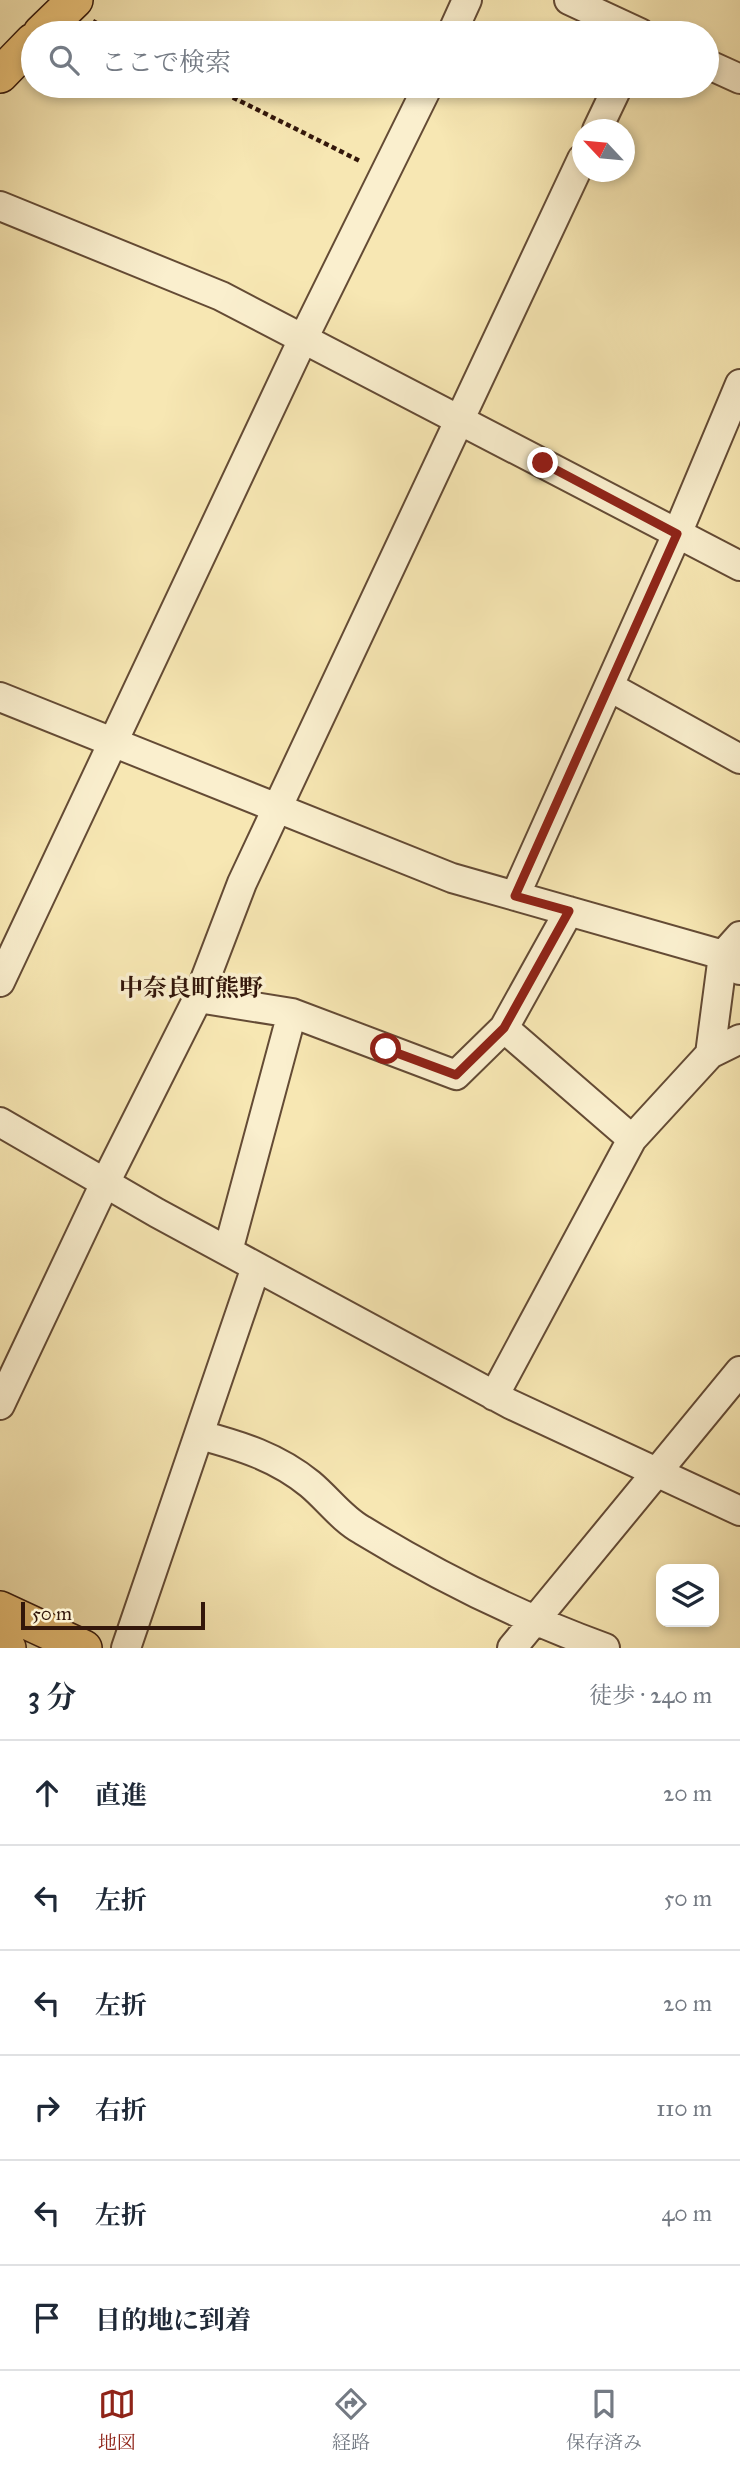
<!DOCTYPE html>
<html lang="ja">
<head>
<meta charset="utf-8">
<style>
	body { margin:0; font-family:"IM FELL Great Primer","Noto Serif JP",serif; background:#f6f6f7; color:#1f2937 }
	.controls { position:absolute; right:21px; bottom:21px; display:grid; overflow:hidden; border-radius:14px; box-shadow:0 4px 10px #0003 }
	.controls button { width:63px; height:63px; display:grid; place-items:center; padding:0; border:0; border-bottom:2px solid #e0e1e3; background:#fff; color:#1f2937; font:35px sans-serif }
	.compass { position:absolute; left:572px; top:119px; width:63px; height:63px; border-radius:50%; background:#fff; box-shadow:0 4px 10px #0003; rotate:296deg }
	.scale { position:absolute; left:21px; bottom:18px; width:184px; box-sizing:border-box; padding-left:7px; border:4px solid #33170b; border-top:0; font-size:19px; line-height:24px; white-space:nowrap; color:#33170b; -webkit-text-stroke:5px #faefce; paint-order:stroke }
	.stop { position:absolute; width:21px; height:21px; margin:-16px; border:5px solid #8f2418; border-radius:50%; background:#fff }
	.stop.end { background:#8f2418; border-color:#fff; box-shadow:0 2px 7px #0008 }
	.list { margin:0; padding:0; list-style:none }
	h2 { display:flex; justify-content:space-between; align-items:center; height:91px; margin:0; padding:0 28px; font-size:30px }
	h2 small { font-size:23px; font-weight:400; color:#747a83 }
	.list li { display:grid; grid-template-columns:46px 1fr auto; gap:21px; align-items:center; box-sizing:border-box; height:105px; padding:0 28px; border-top:2px solid #e0e1e3 }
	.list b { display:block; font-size:26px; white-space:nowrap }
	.list em { font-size:23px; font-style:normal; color:#747a83 }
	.icon { flex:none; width:38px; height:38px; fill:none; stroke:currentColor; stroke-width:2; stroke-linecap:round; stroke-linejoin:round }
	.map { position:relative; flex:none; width:740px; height:1648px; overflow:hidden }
	.search { position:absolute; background:#fff; box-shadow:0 4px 10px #0003; left:21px; right:21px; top:21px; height:77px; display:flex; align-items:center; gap:18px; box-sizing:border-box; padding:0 24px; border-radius:38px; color:#747a83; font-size:26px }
	.sheet { height:721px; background:#fff }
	nav { display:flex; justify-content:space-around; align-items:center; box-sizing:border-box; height:98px; border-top:2px solid #e0e1e3; background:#fff; font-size:19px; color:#747a83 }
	nav a { display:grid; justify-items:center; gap:4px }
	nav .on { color:#8f2418 }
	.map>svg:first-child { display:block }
</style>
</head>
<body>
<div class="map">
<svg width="740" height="1648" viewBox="0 0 740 1648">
	<rect width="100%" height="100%" fill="#f7e7b3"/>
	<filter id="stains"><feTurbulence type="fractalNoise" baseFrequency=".00286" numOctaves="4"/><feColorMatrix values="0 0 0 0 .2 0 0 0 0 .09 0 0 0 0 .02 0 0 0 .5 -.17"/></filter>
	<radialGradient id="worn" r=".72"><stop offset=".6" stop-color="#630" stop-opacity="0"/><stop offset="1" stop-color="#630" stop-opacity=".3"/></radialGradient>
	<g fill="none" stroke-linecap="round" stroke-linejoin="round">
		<g stroke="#644b35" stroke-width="32">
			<path id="minor" d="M569,0l71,33
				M452,33l15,-33
				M707,64l33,15
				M597,130l21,-44
				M0,206l221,90 519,270
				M610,687l130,72
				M0,697l452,181 271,77 17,15
				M515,896l162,-362 63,-150
				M0,982l303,-643 125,-253
				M198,998l94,15 164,62 48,-47 128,111
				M504,1028l65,-117
				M710,1054l13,-99 17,-19
				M0,1122l157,91 353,191 230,107
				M228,1251l64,-238
				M494,1396l138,-257 78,-85 30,-15
				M0,1405l105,-222 93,-185 44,-115 340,-724
				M200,1435c41,11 77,22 110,49 18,15 32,35 52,46 77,47 158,87 243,118
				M126,1648l130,-381
				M512,1648l228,-277"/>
		</g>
		<g stroke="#33170b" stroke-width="38">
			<path id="major" d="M41,33l34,-33
				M0,75l33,-34
				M0,1609l84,39
				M0,1644l8,4"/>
		</g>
		<path stroke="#33170b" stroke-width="4.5" stroke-dasharray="5 3.5" stroke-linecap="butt" d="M93,21l21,12
			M210,86l152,76"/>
		<use href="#minor" stroke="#faefce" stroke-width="28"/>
		<use href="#major" stroke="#ecc47a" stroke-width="35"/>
	</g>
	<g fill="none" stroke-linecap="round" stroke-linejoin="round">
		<path stroke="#8f2418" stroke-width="9" d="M386,1049l70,26 48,-47 65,-117 -54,-15 162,-362 -134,-71"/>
	</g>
	<g text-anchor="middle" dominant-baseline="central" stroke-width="7" stroke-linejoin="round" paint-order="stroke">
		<g font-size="24" font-weight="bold" fill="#33170b" stroke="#faefce">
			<text x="191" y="988">中奈良町熊野</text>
		</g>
	</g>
	<rect width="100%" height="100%" filter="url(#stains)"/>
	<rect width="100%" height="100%" fill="url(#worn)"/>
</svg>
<div class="controls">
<button><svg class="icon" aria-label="layers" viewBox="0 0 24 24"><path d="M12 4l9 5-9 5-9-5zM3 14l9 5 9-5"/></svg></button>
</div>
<svg class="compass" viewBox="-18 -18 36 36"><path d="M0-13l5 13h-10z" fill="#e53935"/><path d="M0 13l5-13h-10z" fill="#747a83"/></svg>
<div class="scale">50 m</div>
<div class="stop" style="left:386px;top:1049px"></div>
<div class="stop end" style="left:543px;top:463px"></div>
<div class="search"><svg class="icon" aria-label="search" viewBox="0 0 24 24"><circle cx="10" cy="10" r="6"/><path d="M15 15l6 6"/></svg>ここで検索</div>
</div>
<section class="sheet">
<h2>3 分<small>徒歩 · 240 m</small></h2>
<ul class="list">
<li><svg class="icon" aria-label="ahead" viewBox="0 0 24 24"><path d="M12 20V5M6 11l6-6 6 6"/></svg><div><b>直進</b></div><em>20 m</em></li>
<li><svg class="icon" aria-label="left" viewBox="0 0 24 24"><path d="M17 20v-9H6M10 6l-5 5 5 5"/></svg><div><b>左折</b></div><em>50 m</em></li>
<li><svg class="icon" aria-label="left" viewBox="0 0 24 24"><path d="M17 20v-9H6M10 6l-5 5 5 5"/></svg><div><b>左折</b></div><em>20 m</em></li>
<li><svg class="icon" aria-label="right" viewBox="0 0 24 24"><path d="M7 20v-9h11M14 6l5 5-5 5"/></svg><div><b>右折</b></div><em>110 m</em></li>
<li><svg class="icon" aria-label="left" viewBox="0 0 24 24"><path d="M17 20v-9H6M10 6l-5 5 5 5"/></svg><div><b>左折</b></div><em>40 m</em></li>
<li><svg class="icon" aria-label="arrive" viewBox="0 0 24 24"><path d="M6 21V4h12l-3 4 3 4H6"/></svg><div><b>目的地に到着</b></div></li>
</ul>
</section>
<nav>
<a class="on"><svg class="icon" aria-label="map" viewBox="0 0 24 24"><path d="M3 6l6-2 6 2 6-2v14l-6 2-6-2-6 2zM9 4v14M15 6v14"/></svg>地図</a>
<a><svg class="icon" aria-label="directions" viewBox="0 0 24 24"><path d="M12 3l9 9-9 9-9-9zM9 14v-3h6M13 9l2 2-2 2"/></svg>経路</a>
<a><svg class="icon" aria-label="saved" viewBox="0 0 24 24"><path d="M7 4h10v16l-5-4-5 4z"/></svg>保存済み</a>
</nav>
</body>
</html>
